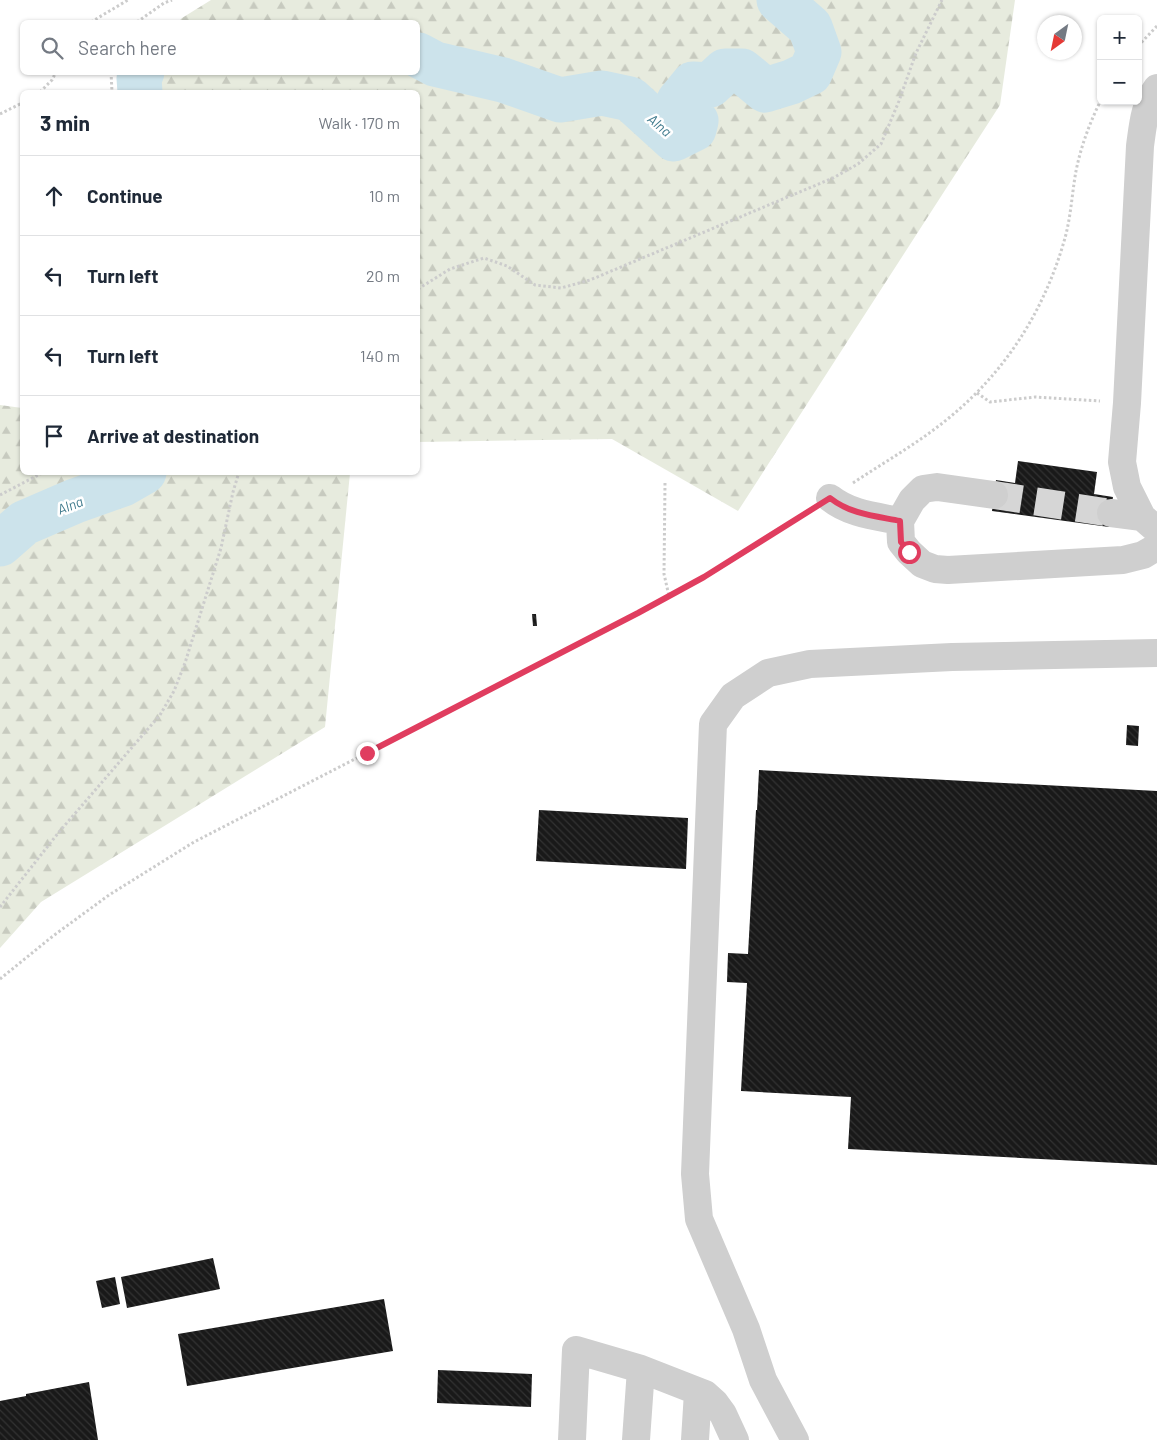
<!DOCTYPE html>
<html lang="en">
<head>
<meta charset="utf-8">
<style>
	body { margin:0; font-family:Barlow,sans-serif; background:#f6f6f7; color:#1f2937 }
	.controls { position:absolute; right:15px; top:15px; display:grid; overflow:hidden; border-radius:8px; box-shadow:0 1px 4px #0004 }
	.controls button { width:45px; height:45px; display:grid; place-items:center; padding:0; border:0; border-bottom:1px solid #e0e1e3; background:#fff; color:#1f2937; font:25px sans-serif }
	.compass { position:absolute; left:1037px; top:15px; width:45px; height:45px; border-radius:50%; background:#fff; box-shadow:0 1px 4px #0004; rotate:213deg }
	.stop { position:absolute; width:15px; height:15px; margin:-11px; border:4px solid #e03d5f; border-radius:50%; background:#fff }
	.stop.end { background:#e03d5f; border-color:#fff; box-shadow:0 1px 5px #0008 }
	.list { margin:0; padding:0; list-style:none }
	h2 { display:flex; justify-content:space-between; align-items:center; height:65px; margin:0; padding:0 20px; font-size:21px }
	h2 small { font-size:16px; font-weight:400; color:#747a83 }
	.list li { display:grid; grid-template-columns:32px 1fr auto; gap:15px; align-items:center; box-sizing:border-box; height:80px; padding:0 20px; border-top:1px solid #e0e1e3 }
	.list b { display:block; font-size:19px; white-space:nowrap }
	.list em { font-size:16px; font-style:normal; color:#747a83 }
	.icon { flex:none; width:28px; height:28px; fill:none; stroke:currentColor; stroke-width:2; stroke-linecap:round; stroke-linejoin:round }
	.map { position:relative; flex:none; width:1157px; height:1440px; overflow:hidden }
	.search { position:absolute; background:#fff; box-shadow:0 1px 4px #0004; left:20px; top:20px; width:400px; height:55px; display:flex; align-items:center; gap:12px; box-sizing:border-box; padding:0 18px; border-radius:8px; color:#747a83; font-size:19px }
	.panel { position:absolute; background:#fff; box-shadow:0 1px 4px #0004; left:20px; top:90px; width:400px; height:385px; border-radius:8px }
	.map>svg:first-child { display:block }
</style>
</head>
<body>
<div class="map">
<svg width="1157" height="1440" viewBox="0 0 1157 1440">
	<defs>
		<pattern id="forest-firs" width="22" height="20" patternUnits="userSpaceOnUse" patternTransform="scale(1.25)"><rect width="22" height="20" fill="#e7ebde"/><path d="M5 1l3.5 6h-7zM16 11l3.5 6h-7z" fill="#c7cabf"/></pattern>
		<pattern id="building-back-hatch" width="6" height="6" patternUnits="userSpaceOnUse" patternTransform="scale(1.25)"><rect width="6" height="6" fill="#191919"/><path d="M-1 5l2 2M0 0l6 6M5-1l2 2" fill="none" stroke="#323232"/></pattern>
	</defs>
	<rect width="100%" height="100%" fill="#fff"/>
	<path fill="url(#forest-firs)" d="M211,0h804l-15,105 -262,406 -126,-72 -194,3v-350h-281l-2,-8 5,-12h278v-50h-240l4,-4z
		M0,405l22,3v64l328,1 -25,254 -284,175 -41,46z"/>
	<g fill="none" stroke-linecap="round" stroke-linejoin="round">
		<path stroke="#cce3eb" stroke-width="45" d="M418,55l17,9 68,16 57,20 42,-7 28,6 44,40 20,-10 2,-8 -17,-20 14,-17 17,1 15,-14h17l23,19 26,-8 19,-9 9,-21 -9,-25 -31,-27
			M140,92l-1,-14 3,-6
			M0,544l24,-21 51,-22 48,-17 21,-12"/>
	</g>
	<path fill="url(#building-back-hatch)" d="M1018,461l79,11 -3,22 19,3 -4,30 -117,-16 4,-31 19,3z
		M532,614h4l1,12h-4z
		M1127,725l12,1 -1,20 -12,-1z
		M759,770l398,21v374l-309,-16 3,-52 -110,-6 6,-108 -20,-1 1,-29 20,1 8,-144h1z
		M539,810l149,8 -2,51 -150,-8z
		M213,1258l7,31 -93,19 -6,-31z
		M115,1277l5,27 -18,4 -6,-27z
		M384,1299l9,52 -206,35 -9,-52z
		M438,1370l94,4 -1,33 -94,-4z
		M89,1382l9,58h-98v-39l26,-5v-2z"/>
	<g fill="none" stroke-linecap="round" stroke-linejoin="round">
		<path stroke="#d6d6d6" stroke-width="28" stroke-dasharray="28 14" stroke-linecap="butt" d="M994,495l117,18"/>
		<path stroke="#ccc" stroke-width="3" stroke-dasharray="2.5 2.5" stroke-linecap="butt" d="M91,22l37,-22
			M137,22l27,-19 8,-3
			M1138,46l19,-20
			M111,72l1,20
			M40,92l12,-12 4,-8
			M0,114l22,-11
			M418,289l32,-20 34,-11 23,8 28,19 26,3 29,-8 243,-102 25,-14 23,-20 18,-43 17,-48 26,-53
			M977,393l13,9 45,-5 65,4
			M665,483l-1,91 5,22
			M853,483c33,-22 67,-41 97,-66 57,-47 95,-108 115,-179 6,-22 7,-45 11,-67 5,-25 14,-49 25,-71
			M0,495l44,-23
			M0,907l59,-75 101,-117 14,-24 11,-28 36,-115 12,-56 6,-20
			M0,979l53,-43 56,-41 85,-53 444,-229 66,-36 104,-65"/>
		<path stroke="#cfcfcf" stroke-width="28" d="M1157,88c-13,18 -14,37 -17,58l-13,257 -5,59 5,25 15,30 15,13
			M994,495l-57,-8 -14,2 -11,11 -12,21 1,21 8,10 13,12 13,5 13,1 175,-10 20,-5 14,-8
			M830,498c20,16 45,18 70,23
			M1111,513l31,4
			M572,1440l4,-90 65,19 64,25 10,9 8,11 12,26
			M636,1440l5,-71
			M695,1440l3,-48
			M795,1440l-32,-60 -17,-51 -47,-110 -4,-45 18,-450 20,-28 35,-23 42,-9 142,-7 205,-4"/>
	</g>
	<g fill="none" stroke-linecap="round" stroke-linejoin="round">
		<path stroke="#e03d5f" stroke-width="6" d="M367,753l271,-140 66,-36 126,-79c20,16 45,18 70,23l1,21 8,10"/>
	</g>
	<g text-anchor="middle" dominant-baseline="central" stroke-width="5" stroke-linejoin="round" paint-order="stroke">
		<g font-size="14" font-style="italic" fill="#3f7a8c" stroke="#fff">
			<text transform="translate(660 125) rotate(41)">Alna</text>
			<text transform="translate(70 505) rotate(-21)">Alna</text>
		</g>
	</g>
</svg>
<div class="controls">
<button>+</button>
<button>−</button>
</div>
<svg class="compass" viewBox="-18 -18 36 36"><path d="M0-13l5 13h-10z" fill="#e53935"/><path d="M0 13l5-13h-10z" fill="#747a83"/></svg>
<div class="stop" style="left:909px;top:552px"></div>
<div class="stop end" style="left:367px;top:753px"></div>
<div class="search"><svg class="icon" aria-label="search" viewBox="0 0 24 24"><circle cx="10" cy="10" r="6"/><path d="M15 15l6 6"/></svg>Search here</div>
<section class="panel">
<h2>3 min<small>Walk · 170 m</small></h2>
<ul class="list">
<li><svg class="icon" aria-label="ahead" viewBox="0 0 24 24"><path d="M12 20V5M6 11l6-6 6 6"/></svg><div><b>Continue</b></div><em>10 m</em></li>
<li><svg class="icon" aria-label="left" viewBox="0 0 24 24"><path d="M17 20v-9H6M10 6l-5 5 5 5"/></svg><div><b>Turn left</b></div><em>20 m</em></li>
<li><svg class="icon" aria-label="left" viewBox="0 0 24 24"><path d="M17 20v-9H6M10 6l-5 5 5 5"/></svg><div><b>Turn left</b></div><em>140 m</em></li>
<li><svg class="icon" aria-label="arrive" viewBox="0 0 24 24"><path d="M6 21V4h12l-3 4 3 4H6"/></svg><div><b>Arrive at destination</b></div></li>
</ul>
</section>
</div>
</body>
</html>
